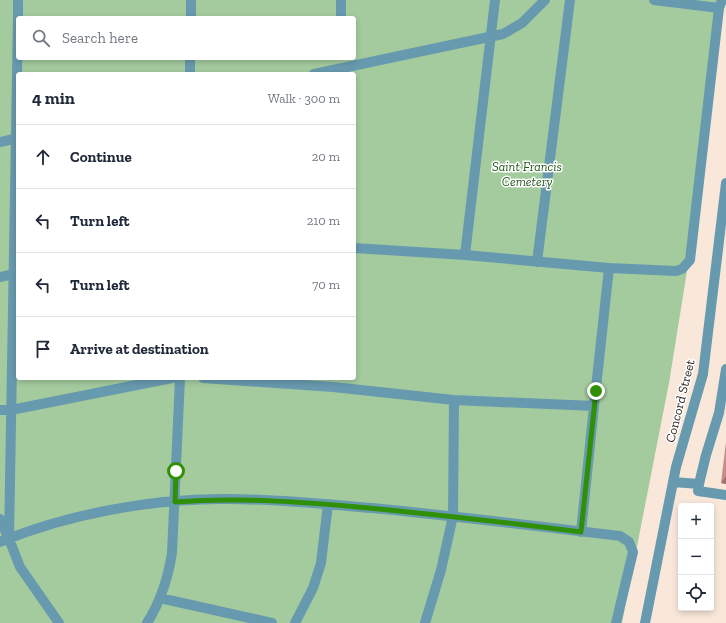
<!DOCTYPE html>
<html lang="en">
<head>
<meta charset="utf-8">
<style>
	body { margin:0; font-family:"Zilla Slab",serif; background:#f2f2f3; color:#1f2937 }
	.controls { position:absolute; right:12px; bottom:12px; display:grid; overflow:hidden; border-radius:4px; box-shadow:0 2px 6px #0003 }
	.controls button { width:36px; height:36px; display:grid; place-items:center; padding:0; border:0; border-bottom:1px solid #e0e1e3; background:#fff; color:#1f2937; font:20px sans-serif }
	.stop { position:absolute; width:12px; height:12px; margin:-9px; border:3px solid #2f8f05; border-radius:50%; background:#fff }
	.stop.end { background:#2f8f05; border-color:#fff; box-shadow:0 1px 4px #0008 }
	.list { margin:0; padding:0; list-style:none }
	h2 { display:flex; justify-content:space-between; align-items:center; height:52px; margin:0; padding:0 16px; font-size:17px }
	h2 small { font-size:13px; font-weight:400; color:#747a83 }
	.list li { display:grid; grid-template-columns:26px 1fr auto; gap:12px; align-items:center; box-sizing:border-box; height:64px; padding:0 16px; border-top:1px solid #e0e1e3 }
	.list b { display:block; font-size:15px; white-space:nowrap }
	.list em { font-size:13px; font-style:normal; color:#747a83 }
	.icon { flex:none; width:22px; height:22px; fill:none; stroke:currentColor; stroke-width:2; stroke-linecap:round; stroke-linejoin:round }
	.map { position:relative; flex:none; width:726px; height:623px; overflow:hidden }
	.search { position:absolute; background:#fff; box-shadow:0 2px 6px #0003; left:16px; top:16px; width:340px; height:44px; display:flex; align-items:center; gap:10px; box-sizing:border-box; padding:0 14px; border-radius:4px; color:#747a83; font-size:15px }
	.panel { position:absolute; background:#fff; box-shadow:0 2px 6px #0003; left:16px; top:72px; width:340px; height:308px; border-radius:4px }
	.map>svg:first-child { display:block }
</style>
</head>
<body>
<div class="map">
<svg width="726" height="623" viewBox="0 0 726 623">
	<rect width="100%" height="100%" fill="#f9e8da"/>
	<path fill="#a4cb9e" fill-rule="evenodd" d="M0,0h725l-24,184 -32,199 -47,240h-622zM18,18h336v40h-336zM18,74h336v304h-336z"/>
	<g fill="none" stroke-linecap="round" stroke-linejoin="round">
		<path stroke="#689aaf" stroke-width="10" d="M654,0l65,8
			M18,18l-9,521 11,28 39,56
			M18,18v-18
			M191,18v-18
			M341,18v-18
			M190,74v-16
			M314,74l189,-40 19,-11 23,-23
			M0,142l18,-4
			M354,248l111,7 144,13 67,3 6,-2 8,-9 29,-252 3,-8
			M465,255l30,-255
			M537,262l33,-262
			M0,277l18,-4
			M203,378l130,9 121,13 140,6 -13,126
			M594,406l15,-138
			M0,410h11l161,-32
			M673,482l26,2 7,-29 13,-42 7,-44
			M699,484l-1,7 28,4
			M0,519l7,16
			M0,542c68,-28 154,-44 228,-43 48,0 96,5 144,9 83,8 165,18 248,28l9,6 4,10 -17,71
			M160,598l112,25
			M147,623c14,-22 21,-45 25,-70l8,-175
			M295,623l18,-35 8,-25 7,-59
			M425,623l16,-53 12,-54 1,-116
			M645,623l31,-156 27,-93 23,-191"/>
	</g>
	<path fill="#c48d89" d="M726,442v42l-5,-1z"/>
	<path fill="#a0736f" d="M726,476v8l-5,-1z"/>
	<g fill="none" stroke-linecap="round" stroke-linejoin="round">
		<path stroke="#2f8f05" stroke-width="5" d="M176,471l-1,31c65,-5 129,0 194,6 71,7 141,15 212,24l15,-141"/>
	</g>
	<g text-anchor="middle" dominant-baseline="central" stroke-width="3" stroke-linejoin="round" paint-order="stroke">
		<g font-size="13" font-style="italic" fill="#24581c" stroke="#fff">
			<text x="527" y="166">Saint Francis<tspan x="527" dy="15">Cemetery</tspan></text>
		</g>
		<g font-size="13" fill="#2e2823" stroke="#fff">
			<text transform="translate(680 401) rotate(-76)">Concord Street</text>
		</g>
	</g>
</svg>
<div class="controls">
<button>+</button>
<button>−</button>
<button><svg class="icon" aria-label="locate" viewBox="0 0 24 24"><circle cx="12" cy="12" r="6"/><path d="M12 2v4M12 18v4M2 12h4M18 12h4"/></svg></button>
</div>
<div class="stop" style="left:176px;top:471px"></div>
<div class="stop end" style="left:596px;top:391px"></div>
<div class="search"><svg class="icon" aria-label="search" viewBox="0 0 24 24"><circle cx="10" cy="10" r="6"/><path d="M15 15l6 6"/></svg>Search here</div>
<section class="panel">
<h2>4 min<small>Walk · 300 m</small></h2>
<ul class="list">
<li><svg class="icon" aria-label="ahead" viewBox="0 0 24 24"><path d="M12 20V5M6 11l6-6 6 6"/></svg><div><b>Continue</b></div><em>20 m</em></li>
<li><svg class="icon" aria-label="left" viewBox="0 0 24 24"><path d="M17 20v-9H6M10 6l-5 5 5 5"/></svg><div><b>Turn left</b></div><em>210 m</em></li>
<li><svg class="icon" aria-label="left" viewBox="0 0 24 24"><path d="M17 20v-9H6M10 6l-5 5 5 5"/></svg><div><b>Turn left</b></div><em>70 m</em></li>
<li><svg class="icon" aria-label="arrive" viewBox="0 0 24 24"><path d="M6 21V4h12l-3 4 3 4H6"/></svg><div><b>Arrive at destination</b></div></li>
</ul>
</section>
</div>
</body>
</html>
